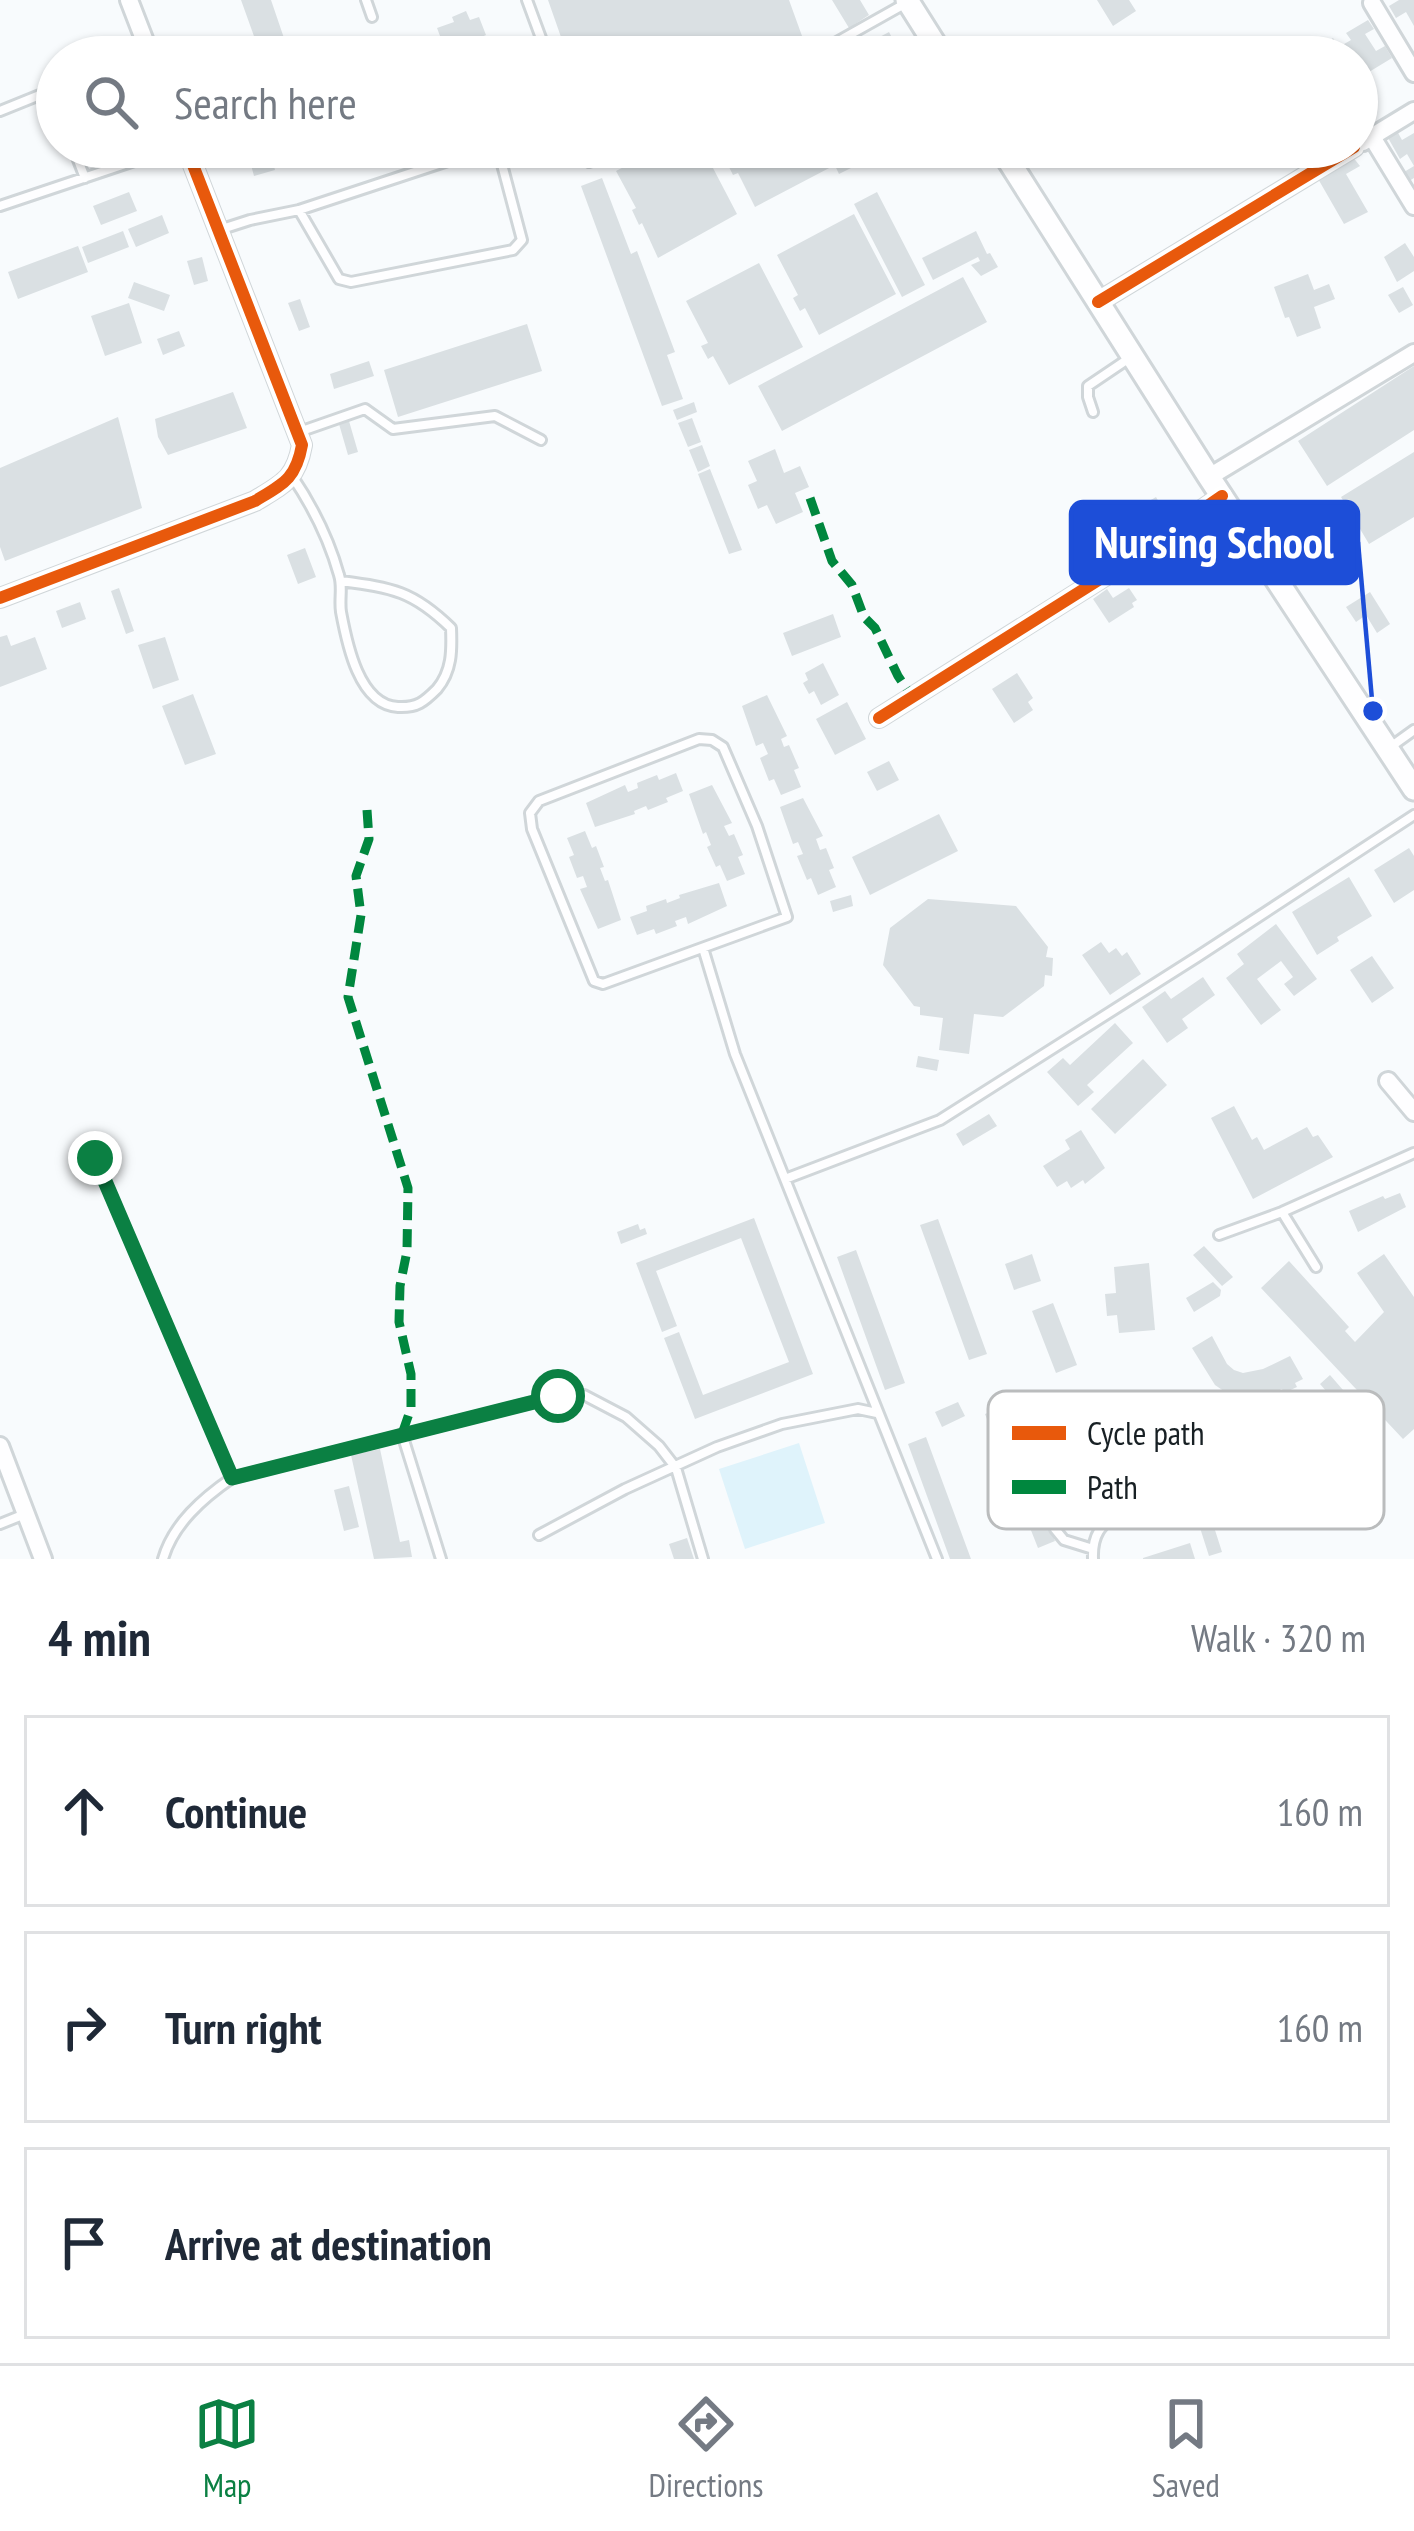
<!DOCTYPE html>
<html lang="en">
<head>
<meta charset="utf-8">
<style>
	body { margin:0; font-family:"PT Sans Narrow",sans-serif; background:#f2f2f3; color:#1f2937 }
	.stop { position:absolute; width:36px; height:36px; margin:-27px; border:9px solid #0b8043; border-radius:50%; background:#fff }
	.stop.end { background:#0b8043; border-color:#fff; box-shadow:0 3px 12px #0008 }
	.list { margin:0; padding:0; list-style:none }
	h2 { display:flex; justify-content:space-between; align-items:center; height:156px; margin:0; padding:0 48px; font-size:51px }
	h2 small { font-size:39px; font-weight:400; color:#747a83 }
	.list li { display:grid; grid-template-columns:78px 1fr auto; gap:36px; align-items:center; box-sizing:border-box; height:192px; margin:0 24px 24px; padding:0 24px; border:3px solid #e0e1e3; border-radius:0px }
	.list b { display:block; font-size:45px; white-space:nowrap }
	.list em { font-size:39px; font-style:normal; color:#747a83 }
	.icon { flex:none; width:66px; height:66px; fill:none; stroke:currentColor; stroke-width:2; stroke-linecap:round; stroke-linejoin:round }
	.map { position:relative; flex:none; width:1414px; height:1559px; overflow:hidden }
	.search { position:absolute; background:#fff; box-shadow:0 3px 9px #0004; left:36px; right:36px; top:36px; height:132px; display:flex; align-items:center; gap:30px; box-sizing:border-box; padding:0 42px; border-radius:66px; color:#747a83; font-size:45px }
	.sheet { height:804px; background:#fff }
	nav { display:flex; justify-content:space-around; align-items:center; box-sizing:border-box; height:168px; border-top:3px solid #e0e1e3; background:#fff; font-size:33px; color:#747a83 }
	nav a { display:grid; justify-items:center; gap:6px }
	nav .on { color:#0b8043 }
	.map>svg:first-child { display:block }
</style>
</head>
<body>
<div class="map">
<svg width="1414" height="1559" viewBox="0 0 1414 1559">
	<rect width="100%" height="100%" fill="#f8fbfd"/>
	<path fill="#dff3fb" d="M799,1443l26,80 -80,26 -26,-80z"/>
	<path fill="#dae0e3" d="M241,0h30l14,41 -26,9z
		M548,0h241l17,47 -28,10h-210z
		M832,0h28l9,15 -20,13z
		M1097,0h32l7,11 -23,15z
		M1399,0h15v26l-8,-14 -10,6 -7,-12z
		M466,11l4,9 9,-3 7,18 -9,4 3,6 -14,6 2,6h-20l-11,-29 17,-6 -2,-5z
		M1368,20l6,9 -9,5 11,17 9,-5 7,12 -23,14 -6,-9 -6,4v-10h-24l-9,-13 9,-6 6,9 12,-7 -5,-7z
		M889,32l13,25h-60z
		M1397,131l5,9 12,-7v45l-5,3 -5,-9 10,-6 -7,-12 -7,5 -13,-23z
		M542,147h26l3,10 -23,8z
		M662,147h40l35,67 -79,44 -16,-35 -3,2 -7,-15 4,-2 -20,-37z
		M725,147h98l10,19 -78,41 -17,-34 -5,2 -6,-12 4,-2z
		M826,147h29l8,15 -24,12z
		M1352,156l8,10 -14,8 22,38 -24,12 -27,-47z
		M272,159l3,11 -21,6 -3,-11z
		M602,178l29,76 6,-3 38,101 -8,3 16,44 -21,7 -81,-220z
		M129,192l8,19 -36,14 -8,-19z
		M877,192l48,93 -23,12 -48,-93z
		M854,214l42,80 -77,41 -14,-27 -5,3 -7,-13 5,-3 -21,-40z
		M162,215l7,18 -33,14 -8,-18z
		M123,231l6,16 -41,16 -6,-16z
		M976,231l11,23 3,-1 8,14 -17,9 -10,-11 9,-4 -2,-4 -45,23 -11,-22z
		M1405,243l9,14v14l-17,11 -13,-25z
		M78,246l10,26 -70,27 -10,-27z
		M202,257l6,24 -14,4 -7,-24z
		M759,263l44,84 -74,38 -16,-29 -5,3 -7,-13 7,-3 -22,-42z
		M1308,274l6,16 15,-6 6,15 -21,8 7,21 -24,9 -8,-20 -4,1 -11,-31z
		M963,277l24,45 -205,109 -24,-45z
		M134,282l36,13 -6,16 -36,-13z
		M1403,287l10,18 -14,8 -11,-18z
		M300,299l10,28 -11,4 -11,-28z
		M129,303l13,40 -37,13 -14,-40z
		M527,324l15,47 -144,46 -14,-47z
		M179,331l6,15 -22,9 -6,-16z
		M369,361l5,15 -40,13 -4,-15z
		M1414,366v64l-87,56 -29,-45z
		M233,392l14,36 -79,27 -10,-18 -3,-18z
		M694,402l3,10 -20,8 -4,-10z
		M118,417l24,91 -137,53 -5,-14v-79z
		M692,418l9,24 -13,5 -10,-24z
		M349,421l9,31 -10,3 -9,-31z
		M702,445l8,21 -12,6 -9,-22z
		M775,449l9,24 16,-7 9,21 -14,6 8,19 -27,12 -9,-19 -9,4 -10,-24 9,-4 -9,-20z
		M1414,452v65l-45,27 -28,-47z
		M710,469l32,81 -13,4 -31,-80z
		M1156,497l7,12 -17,10 -7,-12z
		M305,548l11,29 -18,7 -11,-29z
		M119,588l15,43 -8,3 -15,-43z
		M1129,588l8,12 -5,3 2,4 -25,16 -16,-24 14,-10 6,9z
		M1370,592l20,32 -13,9 -11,-18 -10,7 -10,-15z
		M80,602l6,17 -24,9 -6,-17z
		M833,614l8,23 -49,19 -9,-23z
		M7,635l4,11 24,-9 12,32 -47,18v-50z
		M165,637l14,43 -26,9 -15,-44z
		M823,663l16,32 -18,10 -7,-14 -5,3 -6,-11 5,-3 -3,-7z
		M1017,673l16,25 -5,4 5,8 -19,13 -22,-34z
		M193,694l23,60 -31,11 -23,-59z
		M767,695l20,41 -6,3 3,8 5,-2 10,23 -5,2 7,17 -20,8 -7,-16 -5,2 -9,-23 8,-4 -5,-11 -7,3 -14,-40z
		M847,702l19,37 -31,16 -19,-36z
		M889,761l10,19 -22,11 -10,-19z
		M676,773l7,18 -17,7 2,4 -20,8 -2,-4 -12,5 1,3 -40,13 -9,-24 39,-18 3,7 10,-4 -1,-5 20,-8 2,5z
		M712,785l20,38 -8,3 5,10 5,-2 9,21 -5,2 7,17 -18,7 -7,-16 -4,2 -9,-20 4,-2 -5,-13 -3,2 -14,-40z
		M803,798l20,38 -7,3 4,11 6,-2 8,20 -5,2 7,17 -18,8 -7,-17 -4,2 -10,-24 6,-2 -5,-12 -5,2 -13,-37z
		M939,814l19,37 -88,44 -18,-38z
		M585,831l7,17 4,-2 8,21 -4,1 5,13 3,-1 13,40 -23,9 -18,-40 7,-2 -4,-11 -6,2 -8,-21 5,-2 -7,-17z
		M1409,848l5,8v34l-20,13 -20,-33z
		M1349,877l23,39 -35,21 2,4 -22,14 -25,-43z
		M719,883l8,23 -39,18 -2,-7 -11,4 2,5 -21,8 -2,-5 -17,6 -7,-18 17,-6 -1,-5 20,-7 1,4 13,-5 -1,-3z
		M851,895l2,11 -20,6 -3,-11z
		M928,899l88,7 32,41 -2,10 7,1 -1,18 -7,-1 -1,11 -41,31 -29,-3 -5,40 -30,-4 4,-32 -23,-3v-8l-6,-1 -31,-41 7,-37z
		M1276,924l41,55 -23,17 -10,-12 9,-7 -12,-16 -24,18 24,31 -20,15 -35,-47 18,-14 -7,-10z
		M1101,942l8,11 7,-5 6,8 5,-4 14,22 -31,21 -28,-40z
		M1372,956l22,32 -22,15 -22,-33z
		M1203,977l12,18 -33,24 6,9 -21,15 -25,-36 23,-16 6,8z
		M1115,1023l18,20 -46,42 7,7 -16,14 -31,-34 16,-14 7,7z
		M918,1056l21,4 -2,11 -21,-4z
		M1143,1059l24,26 -52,49 -24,-25z
		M1234,1106l18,34 5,-3 7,13 43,-23 6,10 5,-2 15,22 -80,42 -42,-81z
		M989,1114l8,12 -34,20 -7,-12z
		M1081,1130l24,38 -20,16 -2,-4 -12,8 -4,-7 -10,6 -14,-21 27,-17 -5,-9z
		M1400,1193l6,14 -48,25 -9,-21 34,-15 2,3z
		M754,1218l59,156 -118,45 -31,-81 15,-6 24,63 86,-33 -48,-124 -85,33 21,55 -15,6 -26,-69z
		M938,1219l49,135 -18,6 -49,-135z
		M638,1224l2,6 5,-2 2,6 -26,10 -4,-12z
		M1204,1246l29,31 -11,9 -29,-31z
		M856,1250l49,133 -20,7 -48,-133z
		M1032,1254l9,27 -27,9 -9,-26z
		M1384,1254l30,43v132l-11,10 -142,-151 28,-27 60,66 -4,4 10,11 29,-30 -27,-39z
		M1149,1263l6,67 -36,3 -2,-18 -10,1 -2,-22 11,-1 -2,-26z
		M1213,1282l8,8 -1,6 -26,16 -8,-14z
		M1053,1303l24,62 -21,8 -24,-62z
		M1212,1336l15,28 7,6 9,3 20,-4 27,-13 13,23 -8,4 2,4 -13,6 -2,-4 -26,11h-11l-14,-4 -16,-11 -23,-37z
		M1330,1375l13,15 -10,9 -13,-15z
		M958,1402l7,14 -23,11 -7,-15z
		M1003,1407l52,134 -17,7 -53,-134z
		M926,1437l45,122h-21l-42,-115z
		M380,1449l20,93 9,-2 3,17 -38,2 -23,-104z
		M349,1486l10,41 -15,4 -10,-41z
		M1207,1505l15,47 -13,4 -15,-47z
		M687,1538l7,21h-20l-5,-15z
		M1190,1543l5,16h-52v-1z"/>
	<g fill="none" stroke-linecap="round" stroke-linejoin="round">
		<g stroke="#d0d6d9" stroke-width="14">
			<path id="service" d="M366,0l6,17
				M527,0l21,57
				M810,57l98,-55
				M0,111l57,-23
				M73,147l12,31
				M583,147l6,15 34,-15
				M0,206l176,-59
				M219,230l31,-10 49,-10 170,-56 20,-3 11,6 22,83 -9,10 -162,32 -12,-3 -40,-69
				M1093,412l-5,-15v-11l43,-29
				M299,432l66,-23 28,20 102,-13 46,24
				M292,476c21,31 37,63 47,99 4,12 0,24 2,37 6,32 18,93 57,95 19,1 26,-5 39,-18 15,-18 15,-38 14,-61 -38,-37 -58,-40 -110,-47
				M699,739l13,1 11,7 34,79 30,91 -184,67 -9,-3 -62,-152 -2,-16 9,-12z
				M1389,748l25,-18
				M703,948l32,106 50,125 155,-59 257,-163 217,-142
				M95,1158l137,320
				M785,1179l152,380
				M1282,1212l34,55
				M1219,1235l63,-23 132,-59
				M1010,1416l45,113 9,11 29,9
				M402,1434l39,125
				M0,1524l25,-10
				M539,1535l86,-46 92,-42 65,-23 76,-15 19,4
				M163,1559c10,-35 40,-61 69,-81l326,-82 26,-1 42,22 33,29 17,22 27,91
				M1093,1559c-1,-25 8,-33 25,-48l146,-64"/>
		</g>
		<g stroke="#d0d6d9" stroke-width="22">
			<path id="minor" d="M129,0l22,57
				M1372,3l42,70
				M1372,137l42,69
				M1363,142l51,-31
				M1098,302l256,-155
				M1209,477l205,-124
				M0,598l255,-97c28,-17 41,-22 47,-56l-116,-298
				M879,718l237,-149 106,-73
				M1388,1081l26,31
				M0,1446l43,113"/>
		</g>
		<g stroke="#d0d6d9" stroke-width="27">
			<path id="secondary" d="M907,0l36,57
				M1000,147l209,330 205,312"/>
		</g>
		<use href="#service" stroke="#fefeff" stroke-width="8"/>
		<use href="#minor" stroke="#fefeff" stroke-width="16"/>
		<use href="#secondary" stroke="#fefeff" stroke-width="21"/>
		<path stroke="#00873e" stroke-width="9" stroke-dasharray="18 9" stroke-linecap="butt" d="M810,498l22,63 20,24 12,32 11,11 23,48 14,21
			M367,810l2,29 -13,37 5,39 -13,82 60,191 -1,63 -7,35 -1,36 12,52v34l-9,26"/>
		<g stroke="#fff" stroke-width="20">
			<path id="cycleway" d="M1098,302l256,-155
				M0,598l255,-97c28,-17 41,-22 47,-56l-116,-298
				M879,718l237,-149 106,-73"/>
		</g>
		<use href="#cycleway" stroke="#e8590c" stroke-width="12"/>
	</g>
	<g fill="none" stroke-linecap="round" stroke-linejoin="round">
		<path stroke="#0b8043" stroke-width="15" d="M95,1158l137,320 326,-82"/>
	</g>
	<rect x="988" y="1391" width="396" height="138" rx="18" fill="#fff" stroke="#babcbd" stroke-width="3"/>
	<rect x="1012" y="1426" width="54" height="14" fill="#e8590c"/>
	<rect x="1012" y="1480" width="54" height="14" fill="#00873e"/>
	<g font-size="33" fill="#182024">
		<text x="1087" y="1445">Cycle path</text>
		<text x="1087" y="1499">Path</text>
	</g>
	<path fill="none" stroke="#1d4ed8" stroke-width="4.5" d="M1373 711L1358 542"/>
	<circle fill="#1d4ed8" stroke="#fff" stroke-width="4.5" cx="1373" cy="711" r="12"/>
	<rect fill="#1d4ed8" stroke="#1d4ed8" stroke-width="4.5" x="1071" y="502" width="287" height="81" rx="12"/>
	<g font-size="45" text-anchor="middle" font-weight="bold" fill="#fff">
		<text x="1214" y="558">Nursing School</text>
	</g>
</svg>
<div class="stop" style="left:558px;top:1396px"></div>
<div class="stop end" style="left:95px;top:1158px"></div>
<div class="search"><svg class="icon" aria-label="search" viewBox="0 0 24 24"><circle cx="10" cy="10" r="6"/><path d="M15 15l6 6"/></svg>Search here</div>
</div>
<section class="sheet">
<h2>4 min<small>Walk · 320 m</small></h2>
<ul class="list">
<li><svg class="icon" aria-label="ahead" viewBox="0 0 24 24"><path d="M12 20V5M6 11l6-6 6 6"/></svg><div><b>Continue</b></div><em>160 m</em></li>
<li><svg class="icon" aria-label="right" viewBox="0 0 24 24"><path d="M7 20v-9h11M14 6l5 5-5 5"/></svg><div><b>Turn right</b></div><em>160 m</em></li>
<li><svg class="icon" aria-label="arrive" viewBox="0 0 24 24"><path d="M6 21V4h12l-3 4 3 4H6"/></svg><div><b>Arrive at destination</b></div></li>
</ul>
</section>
<nav>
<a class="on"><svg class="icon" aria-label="map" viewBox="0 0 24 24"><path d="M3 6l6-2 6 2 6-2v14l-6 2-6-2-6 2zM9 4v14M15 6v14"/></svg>Map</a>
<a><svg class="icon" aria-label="directions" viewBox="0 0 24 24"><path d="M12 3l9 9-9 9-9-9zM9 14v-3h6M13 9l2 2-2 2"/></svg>Directions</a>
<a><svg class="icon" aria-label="saved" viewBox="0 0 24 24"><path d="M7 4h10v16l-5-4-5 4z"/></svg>Saved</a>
</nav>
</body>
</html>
